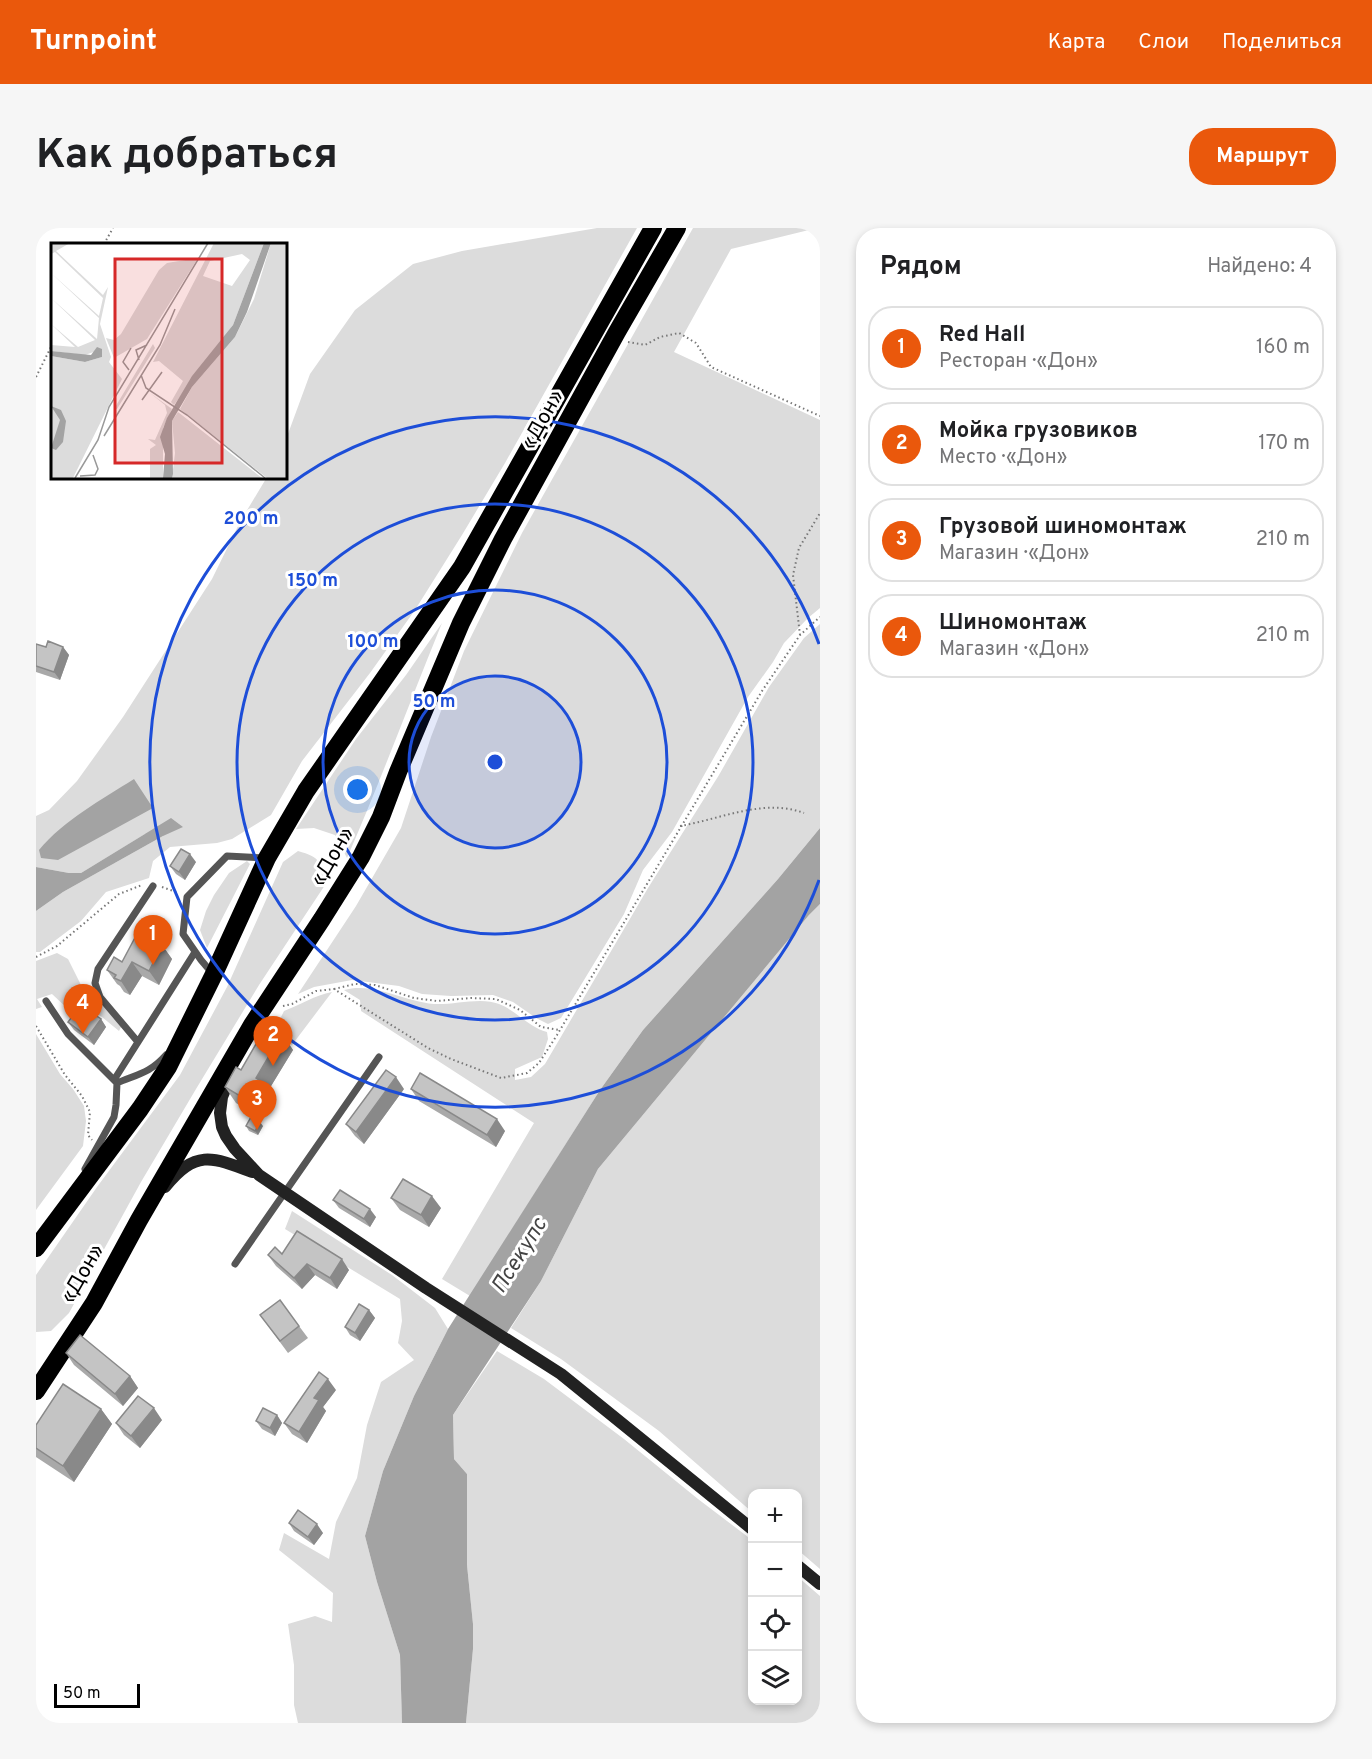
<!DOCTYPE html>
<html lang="ru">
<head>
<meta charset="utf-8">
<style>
	body { margin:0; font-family:Overpass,sans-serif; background:#f6f6f6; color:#202124 }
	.controls { position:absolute; right:18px; bottom:18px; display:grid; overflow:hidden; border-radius:12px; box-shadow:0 3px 9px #0003 }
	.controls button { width:54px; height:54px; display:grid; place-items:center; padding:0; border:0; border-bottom:2px solid #e0e0e0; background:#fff; color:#202124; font:30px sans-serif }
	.scale { position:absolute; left:18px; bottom:15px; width:86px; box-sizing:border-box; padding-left:6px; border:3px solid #000; border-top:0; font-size:16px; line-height:21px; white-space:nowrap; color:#000; -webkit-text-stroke:4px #fff; paint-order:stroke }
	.you { position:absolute; left:322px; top:562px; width:21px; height:21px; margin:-15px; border:4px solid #fff; border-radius:50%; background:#1a73e8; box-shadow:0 0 0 9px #1a73e833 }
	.badge { display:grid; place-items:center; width:39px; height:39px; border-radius:50%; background:#ea580c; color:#fff; font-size:20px; font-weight:700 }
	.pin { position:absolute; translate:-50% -50px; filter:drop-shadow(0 2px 3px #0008) }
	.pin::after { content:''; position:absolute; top:32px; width:21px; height:18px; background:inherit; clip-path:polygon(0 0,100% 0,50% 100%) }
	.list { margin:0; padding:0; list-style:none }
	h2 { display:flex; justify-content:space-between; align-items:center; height:78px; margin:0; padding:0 24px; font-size:26px }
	h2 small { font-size:20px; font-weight:400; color:#757577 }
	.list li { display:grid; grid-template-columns:39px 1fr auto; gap:18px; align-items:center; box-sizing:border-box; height:84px; margin:0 12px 12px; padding:0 12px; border:2px solid #e0e0e0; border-radius:24px }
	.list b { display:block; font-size:22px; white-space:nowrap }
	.list p { margin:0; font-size:20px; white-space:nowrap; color:#757577 }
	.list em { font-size:20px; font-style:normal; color:#757577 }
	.icon { flex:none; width:33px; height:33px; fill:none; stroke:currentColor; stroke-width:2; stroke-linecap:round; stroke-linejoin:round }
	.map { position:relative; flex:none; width:784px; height:1495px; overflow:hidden; border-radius:24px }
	header { display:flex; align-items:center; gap:36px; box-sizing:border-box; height:84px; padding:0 30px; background:#ea580c; color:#fff }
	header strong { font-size:28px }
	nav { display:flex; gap:33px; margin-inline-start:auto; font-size:21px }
	.intro { display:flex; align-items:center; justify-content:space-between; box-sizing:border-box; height:144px; padding:0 36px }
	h1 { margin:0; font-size:42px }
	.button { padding:15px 27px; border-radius:24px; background:#ea580c; color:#fff; font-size:21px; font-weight:700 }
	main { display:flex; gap:36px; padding:0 36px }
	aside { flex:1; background:#fff; border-radius:24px; box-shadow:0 3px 9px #0003 }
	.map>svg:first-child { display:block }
</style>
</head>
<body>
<header>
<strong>Turnpoint</strong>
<nav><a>Карта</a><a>Слои</a><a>Поделиться</a></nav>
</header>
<div class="intro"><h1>Как добраться</h1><a class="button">Маршрут</a></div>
<main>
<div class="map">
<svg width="784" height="1495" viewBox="0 0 784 1495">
	<rect width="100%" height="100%" fill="#fff"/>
	<path fill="#dcdcdc" d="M561,0h40l-132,235 -43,72 -47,75 -45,63 -68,88 -31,54 -39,24 -15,4 -47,4 -17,14 -4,17 -43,14 -25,29 -41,31h-4v-41l27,-19 100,-56 -18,-2 -64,39h-12l-33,-6v-51l13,-6 28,-29 46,-64 89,-138 28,-57 27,-45h18v-35l25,-68 45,-64 58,-46 49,-13z
		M657,0h124l-86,21 -57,103 146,68v188l-12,10 -24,25 -11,19 -25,35 -76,135 -29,38 -19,44 -63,104 -13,6 -12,-6 -23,-16 -20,-7 -42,1 -29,-2 -23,-8 -47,-6 -38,7 -16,7 58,-88 45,-78 30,-91 33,-86 58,-118z
		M406,395c-32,78 -61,157 -95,235l-12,-23 -21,-7 -18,1 60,-90 50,-64z
		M784,396v204l-42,51 -135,151 -43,60 -130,206 -28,-17 92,-156 -173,-112 -1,-11 -16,-10c31,-9 63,14 95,14 17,0 44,-7 60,0 18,7 29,23 48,28l1,7 -6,18 -27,12v11l16,-3 14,-13 103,-176 71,-113 50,-88 35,-49z
		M262,623c22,6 25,12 27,34l-66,100 -63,104 -55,93 -72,131 -18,18 -15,1v-57l61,-88 83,-112 47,-88 56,-125z
		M211,633l3,3 -43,84 -7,-18 6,-19 8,-16 15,-22z
		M784,676v665l-22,-19v-56h-46v18l-93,-81 -98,-72 -50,-31 30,-47 57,-112 211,-254z
		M21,725l11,6 13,26 42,38 -4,8 -17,-14 -22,-14 -12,6 -16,-15 -15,5 5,8 -6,2v-48z
		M296,764l-40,53 -19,-12 11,-22c16,-6 31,-16 48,-19z
		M0,806l24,40 13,15 11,17 2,15 -3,25 -47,64z
		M256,983l100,64 43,33 13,21 -34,67 -31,75 -18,65 12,46 23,73 2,68h-104l-4,-18v-40l-6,-41 27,-8 17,6 1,-29 -54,-43 5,-17 45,26 7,-37 21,-44 10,-53 14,-43 33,-22 -16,-17 4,-22 -2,-22 -115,-70z
		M461,1123l47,28 80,60 74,60 54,41v160h46v-123l22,19v127h-354l7,-74v-25l-6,-59v-91l-13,-15 -1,-44z"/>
	<path fill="#a3a3a3" d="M98,551l19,29 -95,52 -17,-2 -2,-8c25,-30 62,-50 95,-71z
		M135,590l12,9 -20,9 -100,56 -27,19v-44l33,6h12z
		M784,600v76l-11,11 -211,254 -57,112 -88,134 1,44 13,15v91l6,59v25l-7,74h-64l-2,-68 -23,-73 -12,-46 18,-65 31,-75 34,-67 152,-239 43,-60 135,-151z"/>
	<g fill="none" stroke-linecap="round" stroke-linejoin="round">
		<path stroke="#777" stroke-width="2" stroke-dasharray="1.5 3" stroke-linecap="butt" d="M68,16l9,-16
			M592,114l17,3 15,-8 19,-4 17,10 15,24 109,49
			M0,149l16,-32
			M764,407l-7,-60 6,-27 21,-35
			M644,598c41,-7 84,-28 124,-13
			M126,659l17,6
			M0,729l21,-11 62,-52 23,-9
			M298,761l21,-5 20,1 39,13 23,3 34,-3 25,1 24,11 21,17 18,3
			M247,778l9,-2 24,-13 18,-2 94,59 23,11 50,19 26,-5 12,-10 18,-28 205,-344 38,-56 20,-18
			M0,798l29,49 17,21 8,16 -2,23 4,5"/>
		<path stroke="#555" stroke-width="7" d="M176,745l-11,-13 -18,-26 4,-37 40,-41 38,2
			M10,773l22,33 49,49 -1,22 -2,12 -29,52
			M102,814l-38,-45 -5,-14 3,-14 55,-83
			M78,852l81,-128
			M81,855c21,-9 33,-10 49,-28
			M199,1036l144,-207"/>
		<path stroke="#222" stroke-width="12" d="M196,845l-10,24 -2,16 2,14 4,9 9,13 24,26 167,113 135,86 191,155
			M129,959c30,-37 46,-31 87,-15
			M762,1338l22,18"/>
		<path stroke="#000" stroke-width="18" d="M0,1020l104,-139 28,-42 46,-93 53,-116 39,-67 156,-224 191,-339
			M0,1163l58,-88 45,-83 113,-195 70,-106 39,-62 20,-40 17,-45 63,-149 42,-84 114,-207 60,-104"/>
	</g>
	<path fill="#a9a9a9" d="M0,416l10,3h17l6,8 -9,25 -24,-8z
		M160,634l-11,18 -9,-6 -6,-8z
		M126,717l10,14 -13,26 -17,-9 -12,19 -6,-3 -4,-6 -3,-2 -10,-14z
		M65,791l5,8 -12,18 -20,-15 -6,-8z
		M246,806l11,16 -25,41 5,7 -12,20 -25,-15 -11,-16 16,-17z
		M368,861l-40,55 -9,-8 -9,-12z
		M375,861l94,42 -9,16 -77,-46z
		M210,898h17l-5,9 -9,-4z
		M355,970l50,10 -12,19 -29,-17z
		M297,972l43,17 -6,10 -31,-19z
		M246,1026l67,16 -12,19 -22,-14 -13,14 -26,-23 -8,-11z
		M333,1082l6,8 -15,23 -10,-6 -5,-8z
		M224,1087l39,11 9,12 -20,15z
		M30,1125l64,23 8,12 -15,18 -49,-41z
		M300,1162l-13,17 3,4 -19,32 -15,-9 -8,-11z
		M65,1181l11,15 -38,58 -38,-25v-32z
		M241,1187l5,8 -7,13 -13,-7 -6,-8z
		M126,1192l-22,28 -16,-13 -8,-12z
		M253,1295l34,10 -9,12 -20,-14z"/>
	<path fill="#898989" d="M27,419l6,8 -9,25 -6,-8z
		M154,626l6,8 -11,18 -6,-8z
		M126,717l10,14 -13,26 -10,-14z
		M96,734l10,14 -12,19 -9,-14z
		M65,791l5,8 -12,18 -6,-8z
		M246,806l11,16 -25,41 5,7 -12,20 -11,-16 6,-24z
		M360,849l8,12 -40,55 -8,-12z
		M461,891l8,12 -9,16 -9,-12z
		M224,894l3,4 -5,9 -3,-4z
		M396,968l9,12 -12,19 -8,-12z
		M334,981l6,8 -6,10 -6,-8z
		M306,1031l7,11 -12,19 -7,-11z
		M271,1036l8,11 -13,14 -8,-11z
		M333,1082l6,8 -15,23 -5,-8z
		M94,1148l8,12 -15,18 -8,-12z
		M292,1151l8,11 -13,17 3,4 -19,32 -8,-11 15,-34z
		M118,1180l8,12 -22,28 -9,-12z
		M65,1181l11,15 -38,58 -11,-16z
		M241,1187l5,8 -7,13 -5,-8z
		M281,1296l6,9 -9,12 -6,-8z"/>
	<path fill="#c4c4c4" stroke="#898989" stroke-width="1.5" d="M12,413l15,6 -9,25 -18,-6v-22l10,3z
		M145,621l9,5 -11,18 -9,-6z
		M102,704l24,13 -13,26 -17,-9 -11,19 -7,-3 2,-3 -9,-5 7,-13 8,5z
		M45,777l20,14 -13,18 -20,-15z
		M231,797l15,9 -26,44 6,4 -12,20 -25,-15 11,-20 5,3z
		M350,842l10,7 -40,55 -10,-8z
		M384,845l77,46 -10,16 -76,-46z
		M215,889l9,5 -5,9 -9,-5z
		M367,951l29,17 -11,19 -30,-17z
		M304,962l30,19 -6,10 -31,-19z
		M261,1003l45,28 -12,19 -23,-14 -13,14 -26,-23 7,-8 7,7z
		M244,1072l19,26 -19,15 -20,-26z
		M323,1076l10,6 -14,23 -10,-6z
		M44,1107l50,41 -15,18 -49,-41z
		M283,1144l9,7 -14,19 5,2 -20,32 -15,-9z
		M27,1156l38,25 -38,57 -27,-18v-23z
		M102,1168l16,12 -23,28 -15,-13z
		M227,1180l14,7 -7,13 -14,-7z
		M262,1282l19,14 -9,13 -19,-14z"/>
	<circle cx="459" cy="534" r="86" fill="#1d4ed8" fill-opacity=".12"/>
	<g fill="none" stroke="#1d4ed8" stroke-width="3">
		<circle cx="459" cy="534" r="86"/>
		<circle cx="459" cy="534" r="172"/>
		<circle cx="459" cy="534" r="258"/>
		<path d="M783 652A345 345 0 1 1 783 416"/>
	</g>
	<g text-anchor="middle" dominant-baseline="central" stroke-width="6" stroke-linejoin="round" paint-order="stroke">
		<g font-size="21" fill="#000" stroke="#fff">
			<text transform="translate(507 192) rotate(-61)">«Дон»</text>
			<text transform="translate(297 629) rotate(-60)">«Дон»</text>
			<text transform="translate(47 1046) rotate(-60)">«Дон»</text>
		</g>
		<g font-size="22" font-style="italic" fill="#444" stroke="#fff">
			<text transform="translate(484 1028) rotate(-58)">Псекупс</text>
		</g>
	</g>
	<g transform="translate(15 15)">
		<rect width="236" height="236" fill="#fff"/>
		<path d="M0,0h19l-14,8 47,44 5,-8 -8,37 11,33 -2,5 13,17 -49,99h-22v-122l34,6 17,-5v-8l-17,6 -34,-4v-6l24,2 -24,-23 27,23 17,-7 -44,-42 46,41 2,-21 -48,-45 48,43 4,-18 -48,-46 -4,2zM163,0h50l-31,82 -59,80 -3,-3 12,-21 -24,-20 -6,1zM191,11l8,6 -18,26 -29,-10 7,-15zM220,0h15v235h-19l-87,-69 12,-22 43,-50 19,-38zM147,15l-51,81 -33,19 -8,-20 8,2 7,-6 38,-64 8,-7zM102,101l2,4 -38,61h-3zM99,150l22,16 -9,19v50h-13v-29l6,-4 -8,-6 7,1 12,-27 -2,-8zM127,169l84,66h-90l3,-25 -3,-32z" fill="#dcdcdc" fill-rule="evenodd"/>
		<path d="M213,0h7l-24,69 -12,25 -43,50 -20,34 1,53 -1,4h-9l2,-24 -5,-17 7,-19 25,-42 41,-51zM46,104l5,2v8l-17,5 -34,-6v-5l40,4zM0,163l10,4 5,11 -3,21 -7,8 -5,-2 9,-28z" fill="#a3a3a3"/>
		<path fill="none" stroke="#999" stroke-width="1.5" d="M88,117l-3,-10 11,-5M78,127l-6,-8 8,-14M90,132l5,13 41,27 78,63M91,157l20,-28M53,193l56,-91 15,-36M29,233l15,-1 3,-6 -5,-14M24,235l23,-38 11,-33 99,-164"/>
		<path fill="#d62828" fill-opacity="0.15" stroke="#d62828" stroke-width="3" d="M64,16h107v204h-107z"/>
		<rect width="236" height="236" fill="none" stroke="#000" stroke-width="3"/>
	</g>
	<circle cx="459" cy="534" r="9" fill="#1d4ed8" stroke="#fff" stroke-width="3"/>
	<g font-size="18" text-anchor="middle" font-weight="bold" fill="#1d4ed8" stroke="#fff" stroke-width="6" stroke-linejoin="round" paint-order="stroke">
		<text x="215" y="296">200 m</text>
		<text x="277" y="358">150 m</text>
		<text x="337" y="419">100 m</text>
		<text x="398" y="479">50 m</text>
	</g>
</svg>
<div class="controls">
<button>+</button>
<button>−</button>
<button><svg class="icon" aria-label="locate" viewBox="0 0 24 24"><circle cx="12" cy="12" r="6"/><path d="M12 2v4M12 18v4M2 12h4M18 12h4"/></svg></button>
<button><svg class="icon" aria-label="layers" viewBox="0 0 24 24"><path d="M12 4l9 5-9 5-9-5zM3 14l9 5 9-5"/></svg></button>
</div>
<div class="scale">50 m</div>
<div class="you"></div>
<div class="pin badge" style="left:117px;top:737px">1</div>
<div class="pin badge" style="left:237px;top:838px">2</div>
<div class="pin badge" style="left:221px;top:902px">3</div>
<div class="pin badge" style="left:47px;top:806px">4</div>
</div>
<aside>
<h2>Рядом<small>Найдено: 4</small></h2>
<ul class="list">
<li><span class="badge">1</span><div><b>Red Hall</b><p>Ресторан · «Дон»</p></div><em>160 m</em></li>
<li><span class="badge">2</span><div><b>Мойка грузовиков</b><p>Место · «Дон»</p></div><em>170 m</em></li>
<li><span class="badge">3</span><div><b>Грузовой шиномонтаж</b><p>Магазин · «Дон»</p></div><em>210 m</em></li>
<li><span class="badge">4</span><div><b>Шиномонтаж</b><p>Магазин · «Дон»</p></div><em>210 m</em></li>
</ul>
</aside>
</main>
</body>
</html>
